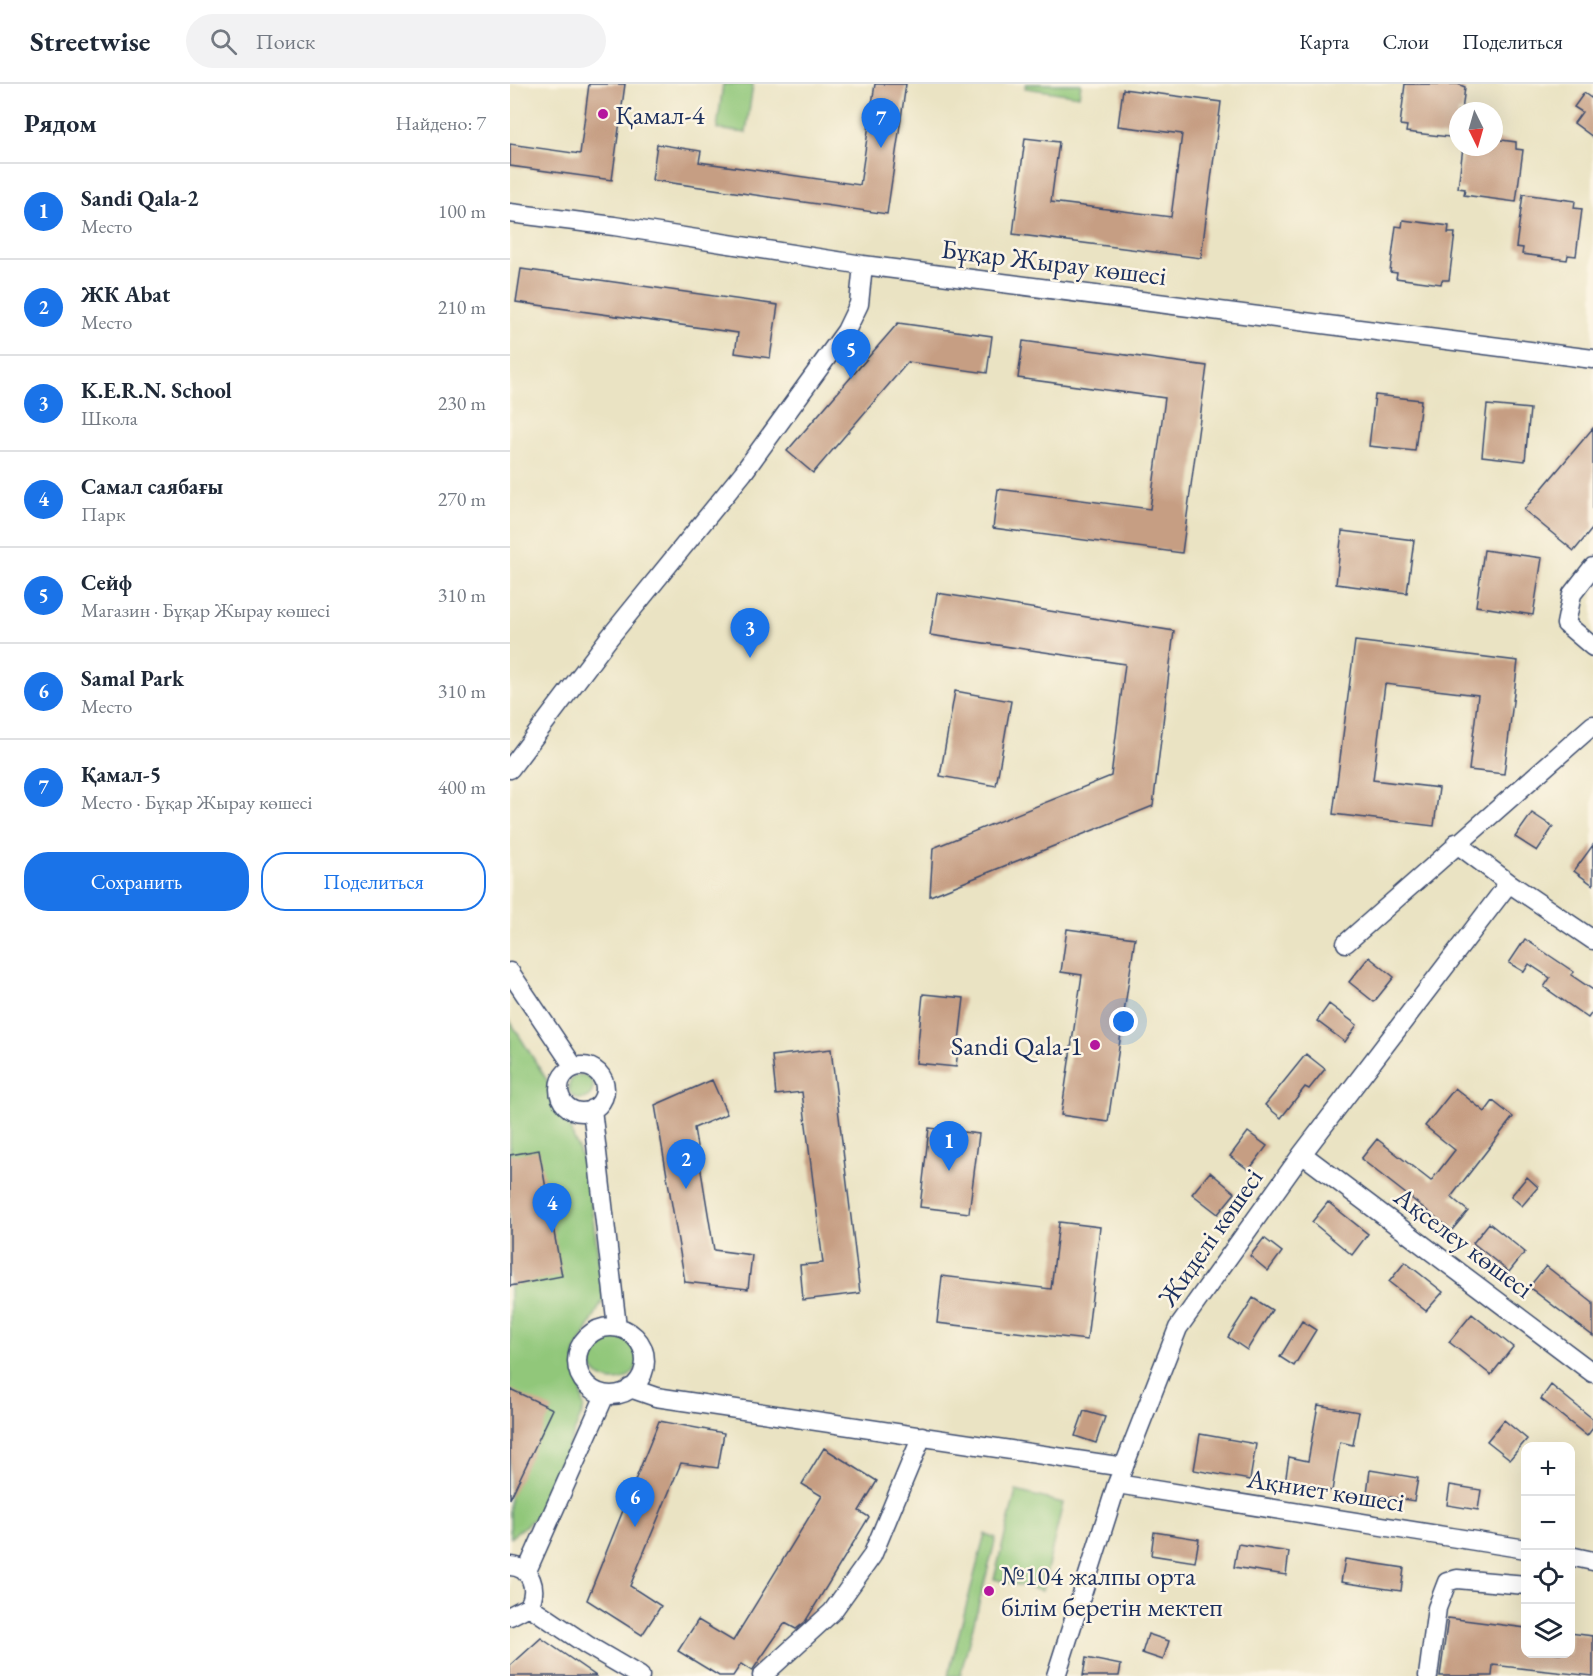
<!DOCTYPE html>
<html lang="ru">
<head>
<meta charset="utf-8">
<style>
	body { margin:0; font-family:"EB Garamond",serif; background:#f2f2f3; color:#1f2937 }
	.controls { position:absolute; right:18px; bottom:18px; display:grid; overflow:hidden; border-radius:12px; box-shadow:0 6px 24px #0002 }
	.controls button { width:54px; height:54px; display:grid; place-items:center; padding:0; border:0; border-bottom:2px solid #e0e1e3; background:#fff; color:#1f2937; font:30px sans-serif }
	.compass { position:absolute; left:939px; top:18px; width:54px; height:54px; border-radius:50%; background:#fff; box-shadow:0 6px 24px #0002; rotate:175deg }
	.you { position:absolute; left:614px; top:938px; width:21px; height:21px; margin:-15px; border:4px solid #fff; border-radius:50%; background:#1a73e8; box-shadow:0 0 0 9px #1a73e833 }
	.badge { display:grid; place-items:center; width:39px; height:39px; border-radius:50%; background:#1a73e8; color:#fff; font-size:20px; font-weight:700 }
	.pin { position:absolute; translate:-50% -50px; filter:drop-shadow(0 2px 3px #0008) }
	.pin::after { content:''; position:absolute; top:32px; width:21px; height:18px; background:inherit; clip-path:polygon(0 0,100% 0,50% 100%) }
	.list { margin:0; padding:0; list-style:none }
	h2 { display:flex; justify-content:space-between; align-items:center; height:78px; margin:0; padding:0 24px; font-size:26px }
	h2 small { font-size:20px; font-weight:400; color:#747a83 }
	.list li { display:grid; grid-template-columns:39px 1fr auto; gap:18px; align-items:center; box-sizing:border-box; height:96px; padding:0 24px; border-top:2px solid #e0e1e3 }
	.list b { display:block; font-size:22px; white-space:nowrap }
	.list p { margin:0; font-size:20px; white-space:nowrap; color:#747a83 }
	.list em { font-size:20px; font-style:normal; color:#747a83 }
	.actions { display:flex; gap:12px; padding:18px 24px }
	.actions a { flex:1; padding:14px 0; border:2px solid #1a73e8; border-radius:24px; text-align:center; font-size:21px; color:#1a73e8 }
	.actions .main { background:#1a73e8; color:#fff }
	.icon { flex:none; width:33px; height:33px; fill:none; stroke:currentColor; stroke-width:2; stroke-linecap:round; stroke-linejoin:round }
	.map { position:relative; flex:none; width:1083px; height:1592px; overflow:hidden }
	header { display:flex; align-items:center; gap:36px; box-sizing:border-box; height:84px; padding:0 30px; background:#fff; border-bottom:2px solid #e0e1e3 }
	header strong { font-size:28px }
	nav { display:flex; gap:33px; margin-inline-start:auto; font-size:21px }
	.search { width:420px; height:54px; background:#f2f2f3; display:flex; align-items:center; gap:15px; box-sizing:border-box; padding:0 21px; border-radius:33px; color:#747a83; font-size:22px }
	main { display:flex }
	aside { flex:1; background:#fff }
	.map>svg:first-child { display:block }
</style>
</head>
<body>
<header>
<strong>Streetwise</strong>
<div class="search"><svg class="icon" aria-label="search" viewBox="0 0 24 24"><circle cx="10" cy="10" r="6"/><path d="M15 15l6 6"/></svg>Поиск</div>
<nav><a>Карта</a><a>Слои</a><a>Поделиться</a></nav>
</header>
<main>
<aside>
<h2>Рядом<small>Найдено: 7</small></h2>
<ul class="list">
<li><span class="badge">1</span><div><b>Sandi Qala-2</b><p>Место</p></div><em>100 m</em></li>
<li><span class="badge">2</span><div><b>ЖК Abat</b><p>Место</p></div><em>210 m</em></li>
<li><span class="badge">3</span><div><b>K.E.R.N. School</b><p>Школа</p></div><em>230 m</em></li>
<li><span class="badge">4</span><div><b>Самал саябағы</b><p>Парк</p></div><em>270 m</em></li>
<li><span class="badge">5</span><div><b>Сейф</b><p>Магазин · Бұқар Жырау көшесі</p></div><em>310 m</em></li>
<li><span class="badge">6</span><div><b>Samal Park</b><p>Место</p></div><em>310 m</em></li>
<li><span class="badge">7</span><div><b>Қамал-5</b><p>Место · Бұқар Жырау көшесі</p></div><em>400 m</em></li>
</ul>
<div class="actions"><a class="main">Сохранить</a><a>Поделиться</a></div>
</aside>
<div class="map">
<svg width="1083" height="1592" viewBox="0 0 1083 1592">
	<rect width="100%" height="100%" fill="#fcf5e5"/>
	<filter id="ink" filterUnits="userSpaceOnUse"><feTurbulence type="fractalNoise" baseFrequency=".0167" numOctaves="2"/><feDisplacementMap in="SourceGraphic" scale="12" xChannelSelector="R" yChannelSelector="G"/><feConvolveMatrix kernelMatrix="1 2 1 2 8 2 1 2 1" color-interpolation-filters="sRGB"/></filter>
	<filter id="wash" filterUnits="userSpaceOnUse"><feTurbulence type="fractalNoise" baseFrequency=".008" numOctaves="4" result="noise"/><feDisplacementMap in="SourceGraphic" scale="24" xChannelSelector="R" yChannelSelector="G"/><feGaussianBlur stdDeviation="1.35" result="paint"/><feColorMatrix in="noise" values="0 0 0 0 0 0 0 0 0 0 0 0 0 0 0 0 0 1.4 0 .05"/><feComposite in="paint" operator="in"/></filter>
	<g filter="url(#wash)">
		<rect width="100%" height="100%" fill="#eae3c3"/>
		<path fill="#91c77a" stroke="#567b6c" stroke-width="1.5" d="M213,0h30l-7,49 -29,-4z
			M516,0h55l-2,12 -54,-8z
			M0,937l45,72 31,75 18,130 -29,55 9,55 -42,104 -32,26z
			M59 1003a12 12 0 1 1 24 0a12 12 0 1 1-24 0Z
			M79 1272a25 25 0 1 1 50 0a25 25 0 1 1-50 0Z
			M506,1407l47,12 -21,88 -48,-12z
			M475,1450l11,4 -36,138h-12z"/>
		<g id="blocks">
			<path fill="#c69e83" d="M79,0h36l-13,96 -102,-14v-22l70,10z
				M365,0h31l-19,130 -235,-34 5,-36 44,7 -2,11 161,23z
				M895,0h53l7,3 -3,24h-4v27l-52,-6 1,-6 -7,-1z
				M613,5l98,13 -20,156 -188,-24 12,-96 34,4 -8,60 120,15 11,-83 -64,-8z
				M1074,9l7,5 2,-3v42l-19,-14 8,-11 -8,-5z
				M984,55l22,3v7l7,1 -7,52 -52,-7 1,-6 -7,-1 5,-41h31z
				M1013,110l52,7 -1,7 8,1 -6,47 -8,-1 -1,5 -45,-6 1,-6 -7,-1z
				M893,136l46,6 -1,7h7l-6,47h-7l-1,4 -45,-6 1,-5 -7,-1 6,-46 6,1z
				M11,185l257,36 -8,53 -35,-5 3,-20 -222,-31z
				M388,239l94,13 -5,37 -79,-11 -95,111 -26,-22z
				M513,257l184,25 -25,187 -189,-25 5,-39 152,20 15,-111 -147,-20z
				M865,311l46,5 -6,51 -46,-5z
				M977,321l43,4 -5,52 -43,-5z
				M1083,344v100l-19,23 -50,-41z
				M832,447l72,9 -7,53 -71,-9z
				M974,466l58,8 -9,57 -57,-9z
				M427,509l237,38 -21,175 -223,90 3,-48 178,-72 14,-112 -195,-29z
				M845,557l163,20 -14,113 -35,-4 9,-75 -93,-11 -12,96 66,8 -5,38 -101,-12z
				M445,607l56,10 -15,85 -56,-10z
				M1022,729l21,14 -16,24 -22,-14z
				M1083,761v40l-19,-14z
				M557,845l68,9 -27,184 -47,-7 21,-140 -21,-3z
				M1015,855l49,33 -3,3 22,15v21l-5,7 -44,-31 6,-9 -21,-14 -5,8 -15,-9z
				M859,873l25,20 -20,25 -25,-20z
				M413,910l41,4 -8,69 -40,-4z
				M819,920l28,21 -12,17 -28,-21z
				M321,965l29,244 -57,7 -3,-35 23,-2 -21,-171 -26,3 -4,-39z
				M796,970l19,15 -16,20 -4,-2 -24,31 -16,-13z
				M202,996l15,34 -33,14 20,122 38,5 -4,34 -63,-7 -30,-177z
				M945,1004l30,24 8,-11 20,16 -62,80 17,14 -16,19 -91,-71 16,-20 54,42 24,-31 -30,-24z
				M419,1044l50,6 -10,79 -49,-6z
				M738,1048l19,14 -18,24 -19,-14z
				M29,1066l23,126 -52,10v-131z
				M700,1088l25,21 -17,21 -26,-20z
				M1017,1093l11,10 -16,19 -11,-10z
				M818,1118l40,32 -16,21 -40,-33z
				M549,1138l41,5 -13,113 -150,-17 5,-47 109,13z
				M979,1139l36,29 -16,20 -36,-29z
				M754,1154l18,14 -14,19 -18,-15z
				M895,1178l38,30 -17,19 -37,-29z
				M1036,1182l47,37v33l-64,-49z
				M743,1214l19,12 -25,40 -19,-13z
				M962,1230l41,33 -22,28 -42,-33z
				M792,1237l14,9 -22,36 -14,-9z
				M1041,1301l42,34v9l-6,8 -46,-37z
				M0,1305l43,20 -43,90z
				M808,1321l41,7 -6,33 -13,-3 -8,49 -47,-8 4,-26 19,4z
				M574,1327l21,6 -9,26 -21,-7z
				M994,1336l23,19 -17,20 -23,-18z
				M149,1337l65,12 -6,35 -37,-5 -51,123 31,20 -19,29 -55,-35z
				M690,1350l56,10 -6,36 -56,-10z
				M314,1364l53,33 -18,30 10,6 -64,105 -9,7 -11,-6 -33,48 -11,-7 -8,12h-14l-41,-25 20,-31 35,21 89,-145 -20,-12z
				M860,1386l48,8 -4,23 -47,-8z
				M940,1401l31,5 -3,20 -31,-5z
				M644,1448l45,7 -4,23 -44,-7z
				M728,1460l51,8 -3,23 -52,-8z
				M835,1475l59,9 -3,23 -60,-9z
				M938,1534l78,10v25h44v-20l23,3v40l-100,-11 -1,11h-52z
				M638,1550l21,7 -6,19 -21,-7z
				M31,1554l55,38h-86v-10z
				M576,1574l35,7 -2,11h-36z"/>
		</g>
	</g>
	<g filter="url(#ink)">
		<use href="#blocks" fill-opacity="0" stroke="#3a4a6d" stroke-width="1.5"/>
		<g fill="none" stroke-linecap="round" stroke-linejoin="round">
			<g stroke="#3a4a6d" stroke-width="21">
				<path id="minor" d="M0,129l104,13 249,39 730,94
					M1083,483l-21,27 -6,30 27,23
					M0,685l99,-131 134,-165 103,-142 13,-27 4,-39
					M946,759l53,40 84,57
					M836,859l247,-218
					M0,888l64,95
					M49 1005a23 23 0 1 1 46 0a23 23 0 1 1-46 0Z
					M82,1025l25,218
					M792,1070l291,219
					M67 1277a34 34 0 1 1 68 0a34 34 0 1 1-68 0Z
					M120,1304l26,9 468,70
					M607,1400l409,65
					M1060,1472l23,5
					M0,1482c22,1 28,23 19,40l-19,10
					M16,1489l79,-178
					M19,1522l58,39 53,31
					M252,1592l70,-64 40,-56 50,-120
					M546,1592l61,-192 61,-156 124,-174 207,-271
					M918,1592l9,-68 10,-26 10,-3 69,6"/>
			</g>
			<use href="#minor" stroke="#fff" stroke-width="18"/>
		</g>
	</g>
	<g fill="#b5179e" stroke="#fcf5e5" stroke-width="2">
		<circle cx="93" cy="30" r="6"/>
		<circle cx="585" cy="961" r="6"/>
		<circle cx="479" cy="1507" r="6"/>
	</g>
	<g text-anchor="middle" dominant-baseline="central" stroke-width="5" stroke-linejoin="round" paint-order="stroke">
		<g font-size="27" fill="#1b2f5e" stroke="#fcf5e5" text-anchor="start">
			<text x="105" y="30">Қамал-4</text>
			<text x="573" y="961" text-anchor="end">Sandi Qala-1</text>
			<text x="491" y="1491">№104 жалпы орта<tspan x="491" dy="31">білім беретін мектеп</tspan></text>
		</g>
		<g font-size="27" fill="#1b2f5e" stroke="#fcf5e5">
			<text transform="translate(544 178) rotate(7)">Бұқар Жырау көшесі</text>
			<text transform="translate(700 1153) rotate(-55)">Жиделі көшесі</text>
			<text transform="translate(954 1158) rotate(37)">Ақселеу көшесі</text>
			<text transform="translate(816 1406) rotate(9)">Ақниет көшесі</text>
		</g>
	</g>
</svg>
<div class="controls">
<button>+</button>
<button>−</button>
<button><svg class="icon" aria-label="locate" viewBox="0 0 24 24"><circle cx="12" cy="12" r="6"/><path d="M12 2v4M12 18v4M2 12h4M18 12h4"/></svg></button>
<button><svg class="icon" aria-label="layers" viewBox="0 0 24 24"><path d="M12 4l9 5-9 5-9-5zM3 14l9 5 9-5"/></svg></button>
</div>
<svg class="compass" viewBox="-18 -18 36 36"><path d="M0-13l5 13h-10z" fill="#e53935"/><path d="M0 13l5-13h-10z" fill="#747a83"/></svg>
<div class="you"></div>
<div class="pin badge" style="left:439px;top:1087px">1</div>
<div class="pin badge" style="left:176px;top:1105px">2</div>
<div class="pin badge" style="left:240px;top:574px">3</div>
<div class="pin badge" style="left:42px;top:1149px">4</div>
<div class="pin badge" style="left:341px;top:295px">5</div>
<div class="pin badge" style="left:125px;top:1443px">6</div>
<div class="pin badge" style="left:371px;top:64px">7</div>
</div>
</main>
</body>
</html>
